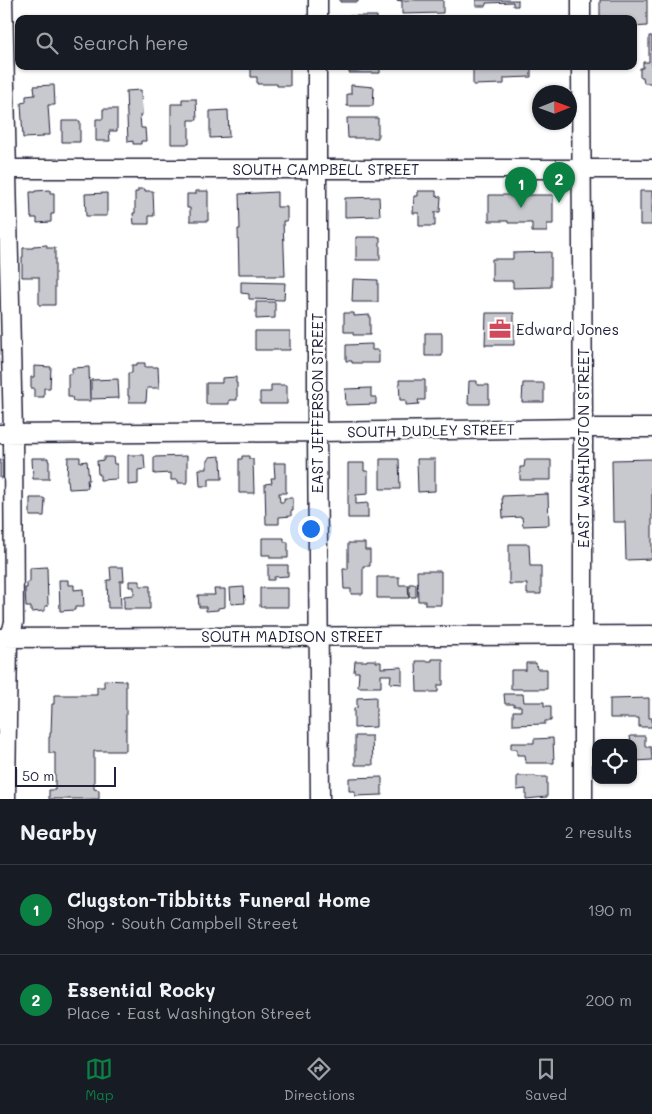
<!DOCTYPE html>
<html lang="en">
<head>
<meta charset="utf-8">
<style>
	body { margin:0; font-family:Mali,sans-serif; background:#242831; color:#f1f3f6 }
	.controls { position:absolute; right:15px; bottom:15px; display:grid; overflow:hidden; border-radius:10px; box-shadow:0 1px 4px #0004 }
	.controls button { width:45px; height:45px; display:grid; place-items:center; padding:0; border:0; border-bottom:1px solid #363941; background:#171b24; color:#f1f3f6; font:25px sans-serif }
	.compass { position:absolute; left:532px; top:85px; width:45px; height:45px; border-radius:50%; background:#171b24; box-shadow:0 1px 4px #0004; rotate:89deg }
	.scale { position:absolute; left:15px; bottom:12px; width:101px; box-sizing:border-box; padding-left:5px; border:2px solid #22223b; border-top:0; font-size:14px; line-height:18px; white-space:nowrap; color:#22223b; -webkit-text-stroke:4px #fff; paint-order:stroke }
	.you { position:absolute; left:310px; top:528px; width:18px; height:18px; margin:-12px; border:4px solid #fff; border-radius:50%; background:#1a73e8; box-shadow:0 0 0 8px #1a73e833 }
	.badge { display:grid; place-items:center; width:32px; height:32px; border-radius:50%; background:#0b8043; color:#fff; font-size:16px; font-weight:700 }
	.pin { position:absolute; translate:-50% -41px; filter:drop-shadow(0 1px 2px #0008) }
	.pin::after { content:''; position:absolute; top:26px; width:18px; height:15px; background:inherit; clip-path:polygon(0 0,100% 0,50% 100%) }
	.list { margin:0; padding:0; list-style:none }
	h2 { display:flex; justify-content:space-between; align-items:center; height:65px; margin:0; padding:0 20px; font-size:21px }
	h2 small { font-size:16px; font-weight:400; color:#9ea1a6 }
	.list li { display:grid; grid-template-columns:32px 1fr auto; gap:15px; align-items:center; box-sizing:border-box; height:90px; padding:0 20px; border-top:1px solid #363941 }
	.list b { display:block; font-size:19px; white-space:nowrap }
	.list p { margin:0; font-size:16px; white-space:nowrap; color:#9ea1a6 }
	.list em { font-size:16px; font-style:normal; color:#9ea1a6 }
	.icon { flex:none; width:28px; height:28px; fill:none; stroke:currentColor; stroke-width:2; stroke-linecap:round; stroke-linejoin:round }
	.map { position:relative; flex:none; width:652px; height:799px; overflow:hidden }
	.search { position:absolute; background:#171b24; box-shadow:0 1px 4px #0004; left:15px; right:15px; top:15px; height:55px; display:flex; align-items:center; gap:12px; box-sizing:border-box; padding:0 18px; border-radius:10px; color:#9ea1a6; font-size:19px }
	.sheet { height:245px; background:#171b24 }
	nav { display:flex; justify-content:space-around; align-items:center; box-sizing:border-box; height:70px; border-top:1px solid #363941; background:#171b24; font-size:14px; color:#9ea1a6 }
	nav a { display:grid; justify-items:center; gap:2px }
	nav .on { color:#0b8043 }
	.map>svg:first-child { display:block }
</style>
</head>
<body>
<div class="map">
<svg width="652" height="799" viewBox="0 0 652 799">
	<rect width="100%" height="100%" fill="#fff"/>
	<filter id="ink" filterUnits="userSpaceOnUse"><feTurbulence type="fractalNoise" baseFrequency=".02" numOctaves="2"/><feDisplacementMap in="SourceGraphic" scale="10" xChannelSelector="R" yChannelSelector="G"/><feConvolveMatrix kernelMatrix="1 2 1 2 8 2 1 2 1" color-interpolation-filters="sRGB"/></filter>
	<g filter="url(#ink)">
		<path fill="#c8c8cf" stroke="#22223b" d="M340,0h18v2h-18z
			M396,0h47v13l-41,1v-13z
			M476,0h42v6h-5v-4l-27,1v3h-10z
			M600,0h47v26l-14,1v-8h-33z
			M346,16h31v3h-31z
			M649,36h3v47h-8l-1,-6h-3v-9h3v-6h6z
			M251,66h39v20h-13v-2h-20v-7h-6z
			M349,66h31v7h-31z
			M473,66h65v2h-7v9l-27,1v6l-31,1z
			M54,85l1,20h-7l2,30h-7v2l-20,1 -2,-35 5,-1v-6l9,-1 -1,-9z
			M351,85l23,2 -1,19h-26v-12h4z
			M141,90l1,25h-2l1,13h4l1,13h-5v3h-8v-3l-5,1 -2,-51z
			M182,99h14l1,21h-8v24h-18v-40h11z
			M103,109h14v22h-8l1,10h-14v-22h7z
			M228,110l1,27 -19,1v-27z
			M347,118h31v20h-30z
			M62,121h18v21h-18z
			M138,189h7v2h8l1,25h-5v8h-15l-1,-11h2v-21h3z
			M50,190v3h4v21h-3v8l-14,1v-5h-6l-1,-26h5v-1z
			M196,191h12v30h-18v-13h-3v-14h9z
			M418,191h18v5l5,1 -1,15h-5v14h-16v-13h-6l1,-17h4z
			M640,191h12v34h-12z
			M277,192v15h10v14h-4l2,55h-19v-2h-27l-1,-45h2l-1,-35z
			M107,193v23h-21l-1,-22z
			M489,195h64v29h-6v8h-15v-9h-24v-2h-19z
			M379,197l1,19 -35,1v-19z
			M356,237h24v23h-24z
			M47,245v3h8v57h-16v-28h-17v-20h1v-9h10v-2z
			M551,252v35l-38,1v-7h-21v-22h21v-6z
			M353,279l25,1v22h-26z
			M241,282l44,1 -1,17 -35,-1v-5l-8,-1z
			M256,302h19v16l-19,1z
			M344,313h10v3l16,-1v20h-17v-3h-9z
			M486,313h28v32h-29z
			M255,331h35v19h-35z
			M425,333h17v23h-17z
			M372,344v6h7v13h-27v-2h-6v-16z
			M137,363h8v4h13l1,21h-12l-1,14h-17v-6h-1v-23h4v-8h5z
			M34,366l17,1 -1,21h-6v9h-10v-9h-3v-11h3z
			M89,367l1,34h-17l-1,-4h-4v-23h4v-6z
			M236,377v6h1v17h-8v4h-23v-21h16v-5z
			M118,379l1,19 -28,1v-19z
			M399,380h26v20h-7l1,4 -13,1v-5h-6z
			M469,381h8v4h12v19h-21z
			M523,383h21v19h-22z
			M271,385h16v19h-27v-12h11z
			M371,388v9h5v7l-30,1 -1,-16z
			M128,455h16l1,14 -7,1v14l-10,1z
			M187,456v27h-9v-3h-7v-7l-17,1v-17z
			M220,456v4h1l1,19h-13v7h-9l-1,-17h8v-9h2v-3z
			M242,456h7v3h4l1,34h-15v-34h3z
			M68,457h12v5l7,-1 2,19h-2l1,8 -19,1 -1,-9h-1z
			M104,457h9l1,7h3v15l-17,1v-6h-2l-1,-13 7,-1z
			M32,458h16v3h1v18h-16z
			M380,459h19l1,30h-20z
			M417,459h18v32l-17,1z
			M652,459v100l-26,1 -1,-38h-12l-1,-62z
			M0,460h3v18h-3z
			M525,460h26v20h-31v-13h4z
			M274,463h12v30h-7l1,9h4v-4h9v13h-2v5l-12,1v7h-13l-1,-40 7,-1 -1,-5h4z
			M348,463h16v8h4v23l-12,1v9l12,-1v15h-20z
			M548,494l1,31 -26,1 -1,-9 -19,1 -1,-22z
			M30,498h13l2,1 -1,17h-14z
			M262,538h22v4h4v16h-18v-3h-8z
			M348,543h17v7h5v16h-7v28h-12v-5h-7l-1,-20h5z
			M509,544h20l1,22h11v28h-14v-10h-18z
			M268,565h20v11l-14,1v3h-6z
			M47,567l1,39h-3v5l-14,1v-5h-5l-1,-19h2v-6h3v-14z
			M110,567h13l1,14h-4l1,27h-13l-1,-28h4z
			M417,571h24v34h-16v-4h-7z
			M377,577h22v8h9l1,13h-32z
			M59,580h9v5h6v5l9,-1 1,18h-9v3l-15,1z
			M129,581h11v5h10v23h-26v-13l10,-1v-8h-5z
			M409,584h7v13h-7z
			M244,587l1,16 -14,1 -1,-16z
			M260,588h28v19h-28z
			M214,589h11v18l-7,1v2l-12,1v-4h-7l-1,-12h17z
			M432,659h11v26h-5v7h-21l-1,-31h16z
			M367,660h9v2h5v6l21,-1v17l-12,-1 1,-8h-10v12h-23l1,-15h-5l1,-11h12z
			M526,663h10l1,6h10v20h-36v-19h15z
			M104,680l22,1v70h-32v38l5,1v9h-50v-9h6v-37h-6v-16h1v-4h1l1,-29h2v-9h43v-8h7z
			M504,694h19l1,8h20v4h7v15h-6v3l-32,1v-14h8v-5h-7v-2h-9z
			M376,697v30l-22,1v-19l3,-1v-10z
			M649,698v20h3v9h-13v-9h-29v-19z
			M355,736h17l1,29h-18z
			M630,736h15v11h6l1,13 -17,1v4h-2v-22h-2z
			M553,738l1,25h-28l-1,-8h-8v-6h-6v-6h23v-4z
			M517,776h19v1h11v20l-21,2v-10l-9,1z
			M382,777v18l-27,1v-5h-6v-13z"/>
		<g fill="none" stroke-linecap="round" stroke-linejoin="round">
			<g stroke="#22223b" stroke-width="21">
				<path id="minor" d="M3,0l10,434 1,188 -2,8 -4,8 -2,161
					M581,0v19
					M318,19v-19
					M317,66v366l3,367
					M581,66l2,362v371
					M0,169h652
					M0,434l317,-2 266,-4h69
					M0,638l652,-3"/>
			</g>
			<use href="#minor" stroke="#fff" stroke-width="18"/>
		</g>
	</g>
	<defs>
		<g id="office-bare" transform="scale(1.725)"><path d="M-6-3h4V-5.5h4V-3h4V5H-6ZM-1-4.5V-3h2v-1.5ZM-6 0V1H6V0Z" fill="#d1495b" stroke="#fff" stroke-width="2.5" paint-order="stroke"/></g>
	</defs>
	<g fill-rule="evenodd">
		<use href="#office-bare" x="500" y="329"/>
	</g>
	<g text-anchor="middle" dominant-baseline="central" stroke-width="5" stroke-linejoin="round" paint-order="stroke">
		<g font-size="15" fill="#22223b" stroke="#fff">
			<text x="326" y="169">SOUTH CAMPBELL STREET</text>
			<text transform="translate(317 403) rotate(-90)">EAST JEFFERSON STREET</text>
			<text transform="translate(431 430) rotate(-1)">SOUTH DUDLEY STREET</text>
			<text transform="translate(583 448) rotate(-90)">EAST WASHINGTON STREET</text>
			<text x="292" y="636">SOUTH MADISON STREET</text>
		</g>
		<g font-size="15" fill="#22223b" stroke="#fff" text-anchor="start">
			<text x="516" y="329">Edward Jones</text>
		</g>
	</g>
</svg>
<div class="controls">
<button><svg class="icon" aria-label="locate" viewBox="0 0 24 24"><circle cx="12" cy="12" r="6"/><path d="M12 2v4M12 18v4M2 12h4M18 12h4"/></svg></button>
</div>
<svg class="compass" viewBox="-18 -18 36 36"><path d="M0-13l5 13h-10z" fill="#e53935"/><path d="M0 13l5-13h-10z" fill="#9ea1a6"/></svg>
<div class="scale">50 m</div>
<div class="you"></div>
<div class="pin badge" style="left:521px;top:208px">1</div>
<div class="pin badge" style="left:559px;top:203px">2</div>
<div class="search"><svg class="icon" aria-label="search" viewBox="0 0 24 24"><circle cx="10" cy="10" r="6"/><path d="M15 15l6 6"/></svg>Search here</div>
</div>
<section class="sheet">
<h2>Nearby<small>2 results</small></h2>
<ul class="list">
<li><span class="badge">1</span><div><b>Clugston-Tibbitts Funeral Home</b><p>Shop · South Campbell Street</p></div><em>190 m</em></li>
<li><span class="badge">2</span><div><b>Essential Rocky</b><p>Place · East Washington Street</p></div><em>200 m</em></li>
</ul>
</section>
<nav>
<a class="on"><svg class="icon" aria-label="map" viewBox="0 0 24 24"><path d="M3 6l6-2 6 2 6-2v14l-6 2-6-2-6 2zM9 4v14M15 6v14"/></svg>Map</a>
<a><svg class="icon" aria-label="directions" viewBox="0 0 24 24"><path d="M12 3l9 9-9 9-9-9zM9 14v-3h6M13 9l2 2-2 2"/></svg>Directions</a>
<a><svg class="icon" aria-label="saved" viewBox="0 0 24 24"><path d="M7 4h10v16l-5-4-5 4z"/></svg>Saved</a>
</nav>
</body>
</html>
